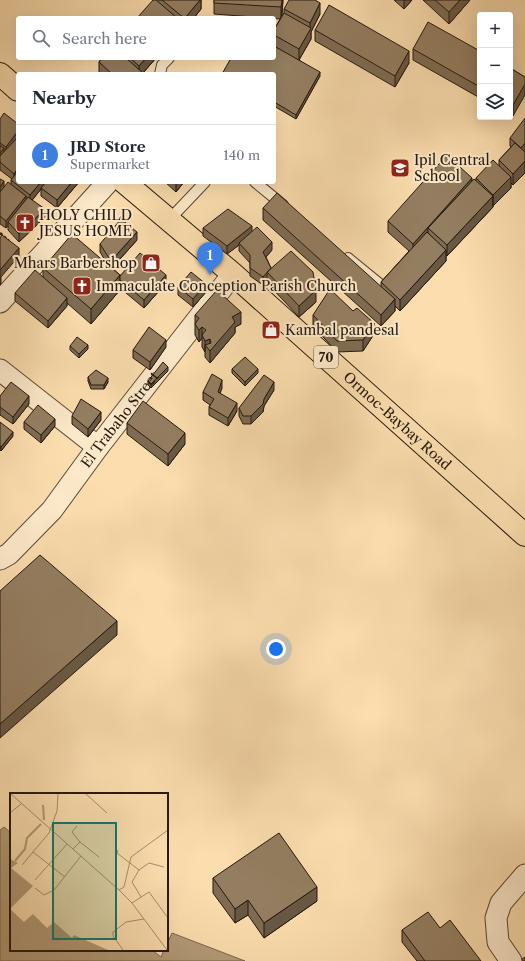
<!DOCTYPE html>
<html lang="en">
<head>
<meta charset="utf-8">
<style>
	body { margin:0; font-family:"Libre Caslon Text",serif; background:#f2f2f3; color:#1f2937 }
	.controls { position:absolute; right:12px; top:12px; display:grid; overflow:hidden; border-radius:4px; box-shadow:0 4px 16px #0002 }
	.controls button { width:36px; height:36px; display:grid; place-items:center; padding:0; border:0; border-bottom:1px solid #e0e1e3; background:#fff; color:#1f2937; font:20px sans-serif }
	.you { position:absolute; left:276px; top:649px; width:14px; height:14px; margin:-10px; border:3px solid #fff; border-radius:50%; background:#1a73e8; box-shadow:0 0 0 6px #1a73e833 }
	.badge { display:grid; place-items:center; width:26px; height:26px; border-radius:50%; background:#b45309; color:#fff; font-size:13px; font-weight:700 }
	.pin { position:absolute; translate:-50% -33px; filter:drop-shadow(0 1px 2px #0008) }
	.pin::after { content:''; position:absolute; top:21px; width:14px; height:12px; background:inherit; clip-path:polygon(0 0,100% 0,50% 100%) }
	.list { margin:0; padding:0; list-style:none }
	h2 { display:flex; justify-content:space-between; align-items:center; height:52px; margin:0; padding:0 16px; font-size:17px }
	h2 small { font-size:13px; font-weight:400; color:#747a83 }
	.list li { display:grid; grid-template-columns:26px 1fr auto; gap:12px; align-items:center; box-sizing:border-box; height:60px; padding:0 16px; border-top:1px solid #e0e1e3 }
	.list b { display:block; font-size:15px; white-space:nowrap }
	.list p { margin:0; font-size:13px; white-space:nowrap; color:#747a83 }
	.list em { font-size:13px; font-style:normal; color:#747a83 }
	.icon { flex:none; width:22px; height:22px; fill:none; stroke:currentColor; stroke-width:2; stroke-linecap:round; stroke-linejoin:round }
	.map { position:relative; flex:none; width:525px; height:961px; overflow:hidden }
	.search { position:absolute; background:#fff; box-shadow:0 4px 16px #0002; left:16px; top:16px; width:260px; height:44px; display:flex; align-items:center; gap:10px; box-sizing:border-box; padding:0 14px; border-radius:4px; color:#747a83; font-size:15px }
	.panel { position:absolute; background:#fff; box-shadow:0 4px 16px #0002; left:16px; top:72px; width:260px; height:112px; border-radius:4px }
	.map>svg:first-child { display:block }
</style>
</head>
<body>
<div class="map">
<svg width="525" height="961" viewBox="0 0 525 961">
	<rect width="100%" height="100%" fill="#fbddae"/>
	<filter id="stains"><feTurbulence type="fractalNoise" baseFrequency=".005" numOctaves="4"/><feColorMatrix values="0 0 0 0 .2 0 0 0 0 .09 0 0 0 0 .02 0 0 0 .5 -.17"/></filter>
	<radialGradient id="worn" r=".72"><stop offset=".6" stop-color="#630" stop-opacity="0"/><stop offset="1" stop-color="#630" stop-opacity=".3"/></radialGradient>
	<path fill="#b29a77" stroke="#79664d" d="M4,827l7,6v117h141l9,7 3,-7h3v-6l5,-11 73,28h-245v-131z"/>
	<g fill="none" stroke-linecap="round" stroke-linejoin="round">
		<g stroke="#5a4935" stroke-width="12">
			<path id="service" d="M160,74l2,-9 7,-7
				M255,182l28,23
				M169,220l36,-38
				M348,258l33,27"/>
		</g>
		<g stroke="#5a4935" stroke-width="23">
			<g id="minor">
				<path d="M0,302l108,-120"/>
				<path d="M0,370l98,77"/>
				<path id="s1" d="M0,559l9,-5 43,-44 46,-63 135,-173"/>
				<path d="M511,961l-13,-19 -2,-24 5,-15 24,-28"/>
			</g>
		</g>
		<g stroke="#24180d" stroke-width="24">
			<g id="trunk">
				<path d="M0,74l18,16"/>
				<path id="s2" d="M124,182l109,92 292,261"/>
			</g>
		</g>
		<path stroke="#24180d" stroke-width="2.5" stroke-dasharray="3 2" stroke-linecap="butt" d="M0,233l9,8"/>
		<use href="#service" stroke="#fce9ca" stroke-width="10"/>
		<use href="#minor" stroke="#fce9ca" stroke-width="21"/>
		<use href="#trunk" stroke="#fbddae" stroke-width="22"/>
	</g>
	<path fill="#7f6c53" stroke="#24180d" d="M158,0h43v9l-7,9h-57l21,-17z
		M214,0h69l-1,17 2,-4v-4l36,5 -9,18v7l-12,21 21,16 -24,43 -22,-13v-76l6,-11 -66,-5z
		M394,0h18l-8,9z
		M423,0h47l-21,24z
		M315,30l94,33 -14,24 -80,-46z
		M413,49l67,2v47l-67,-38z
		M102,58h54l-13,15 1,1h-44l-1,-1v-11z
		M510,68l15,9 -12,39 -3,-1z
		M0,119l18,63h61l-22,26 -16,-12v-7l-9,11 13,17 -26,25 -11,-12v-4l-2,2 -6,-4v-45l4,8 7,-3v-4l1,-1 -12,-9z
		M510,138l15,14v21l-12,12 -2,-2v5l-18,18v-1v2l-46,49h-1v5l-46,50 -5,-5v5l-14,15 -118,-106v-12l118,79v-5l28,-31 -21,-19v-11l84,-40 4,-1v-2l23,-12v-6l12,-13 -1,-1z
		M165,182h19l-8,10z
		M203,228l49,3 20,19 -6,7 5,11 45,34 -17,15 -32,-34v-3l-4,5 -13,-9v-13l-11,-12v-6l-12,9 -24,-18z
		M137,240l-25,28 8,7 46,8 -22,25 -24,-20v2l-29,34 -24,-21v3l-19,22 -33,-27v-8l28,-16v-9l65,-3 -8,-13v-8z
		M178,287l28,5 -13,15 -15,-12z
		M195,315l46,9 -6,3v6l-25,30 -5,-6v-5l-3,-5v-9l-3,4 -4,-7z
		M313,315l61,19 -11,17 -26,1 -24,-26z
		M70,346l18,3 -9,9 -9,-8z
		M166,347l-16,23 -17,-12v-8z
		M232,369l26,4 -13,13 -13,-13z
		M168,371l-17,17 -3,-3v-4z
		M88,377l20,5 -4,7h-13l-3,-8z
		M222,388l-2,5 17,18 -9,15 -19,-11v-8l1,-2 -7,-5v-8z
		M274,390l-10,16 -1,6 -12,12h-8l-4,-8v-8z
		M0,396l29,8 -16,20 -13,-9z
		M72,416l29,4 -13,17 -16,-13z
		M0,422l13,14 -12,15 -1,-1z
		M24,422l31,4 -14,17 -17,-14z
		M127,423l58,21 -17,22 -41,-32z
		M213,878l104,23 -53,37 -16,-23 -13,8 -22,-30z
		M402,930l79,31h-64l-15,-19z"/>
	<path fill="#685844" stroke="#24180d" d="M200,0h1v9l-7,9h-9z
		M282,0h1l-2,19v-12z
		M405,0h7l-8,9v-8z
		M460,0h10l-21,24v-12z
		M320,3v11l-9,18v7l-12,21v-11l11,-20v-6z
		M409,51v12l-14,24v-11z
		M146,58h10l-14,16h-3v-8z
		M320,72v4l-24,43v-4z
		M525,84v11l-12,21v-11z
		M18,131v8l-12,16v-8z
		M525,143v8l-4,5v-8z
		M4,148v8l-4,5v-8z
		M525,161v12l-12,12v-11z
		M18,168v8l-4,5v-7z
		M511,177v11l-18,18v-11z
		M472,178v11l-44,39v10l-15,17v-11z
		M4,181v8l-4,6v-8z
		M41,182h6l-6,6v1l-11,14v-8z
		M72,182h7l-22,26v-8z
		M178,182h6l-8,10v-8z
		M26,196v8l-18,18v4l-2,2v-7z
		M493,196v11l-46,49v-11z
		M45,209v8l-26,25v-8z
		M252,226v8l-13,9v2l-12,9v-8z
		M137,232v8l-26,29v-8z
		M272,242v8l-9,10v-8z
		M19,248v8l-18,21v7l-1,1v-15z
		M446,250v11l-46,50v-11z
		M267,272v8l-4,5v-8z
		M120,275v15l-29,34v-15z
		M166,275v8l-22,25v-8z
		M206,284v8l-13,15v-8z
		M316,290v12l-17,15v-11z
		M67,298v8l-19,22v-7z
		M395,299v12l-14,15v-11z
		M241,312v12l-6,3v6l-25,30v-12l22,-34z
		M374,323v11l-11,17v-11z
		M202,327v11l-3,4v-12z
		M210,339v11l-5,-5v7v-11z
		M166,340v7l-16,23v-8z
		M88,345v4l-9,9v-4z
		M168,367v4l-17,17v-4z
		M258,369v4l-13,13v-4z
		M108,378v4l-4,7v-4z
		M222,380v8l-4,11v-7z
		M274,382v8l-10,16 -1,6 -12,12v-8l13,-17z
		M29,396v8l-16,20v-7z
		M237,403v8l-9,15v-8z
		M101,412v8l-13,17v-8z
		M55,419v7l-14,17v-8z
		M13,432v4l-12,15v-4z
		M185,433v11l-17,22v-12z
		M117,621v14l-117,103v-14z
		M317,887v14l-53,37v-15z
		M248,900v15l-13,8v-14z"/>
	<path fill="#947e61" stroke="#24180d" d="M153,0h3l21,18h-40z
		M162,0h38l-15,18h-1z
		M214,0h68l-1,7 -67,-4z
		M289,0h26l5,3 -10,20 -26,-14z
		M435,0h25l-11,12z
		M329,5l80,46 -14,25 -80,-46z
		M284,13l27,15 -12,21 -25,-14v-5z
		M428,22l52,29v36l-67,-38z
		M274,46l46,26 -24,43 -22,-13v-28h-52l9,-16h43z
		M102,58h24l18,16h-32l-13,-12z
		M130,58h16l-7,8z
		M510,68l15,9v7l-12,21 -3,-1z
		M4,113l14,11v7l-12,16 -6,-4v-24z
		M525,118v25l-4,5 -11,-10z
		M18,137v31l-4,6 -14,-12v-6z
		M515,143l10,9v9l-12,13 -14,-14z
		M0,146l4,2 -4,5z
		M447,155l25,23 -59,66 -25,-23z
		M493,160l18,17 -18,18 -17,-17z
		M18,171v11h23l-11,13 -19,-15z
		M0,179l4,2 -4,6z
		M474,179l19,17 -46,49 -19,-17z
		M8,182l18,14 -20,25 -6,-5v-24z
		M46,182h26l-15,18 -16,-12z
		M277,193l118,106 -14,16 -118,-107z
		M28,197l17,12 -26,25 -11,-12z
		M228,209l24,17 -25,20 -24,-18z
		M121,219l16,13 -26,29 -11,-17z
		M257,227l15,15 -9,10 8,16 -8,9 -13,-9v-13l-11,-12z
		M427,232l19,18 -46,50 -19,-18z
		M72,234l48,41 -29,34 -48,-41z
		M2,235l17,13 -19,22v-32z
		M291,251l22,21 3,18 -17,16 -32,-34z
		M140,253l26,22 -22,25 -24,-20v-4z
		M35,270l32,28 -19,23 -33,-28z
		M191,272l15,12 -13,15 -15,-12z
		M330,289l23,22 4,-3 17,15 -11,17 -26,1 -24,-26z
		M217,290l24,22 -9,5 3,5 -25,29 -5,-6 6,-2 -1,-4 -5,2 -3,-6 4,-5 -4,-3 -3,3 -4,-6 4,-6 -4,-3z
		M149,327l17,13 -16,22 -17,-12z
		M77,337l11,8 -9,9 -9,-8z
		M245,357l13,12 -13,13 -13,-13z
		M163,362l5,5 -17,17 -3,-3z
		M96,370l12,8 -4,7h-13l-3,-8z
		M212,374l10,6 -4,12 19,11 -9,15 -19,-11 5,-8 -11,-7z
		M264,375l10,7 -10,17 -1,5 -12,12h-8l-4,-8z
		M11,382l18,14 -16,21 -13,-10v-11z
		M81,399l20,13 -13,17 -16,-13z
		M143,401l42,32 -17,21 -41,-31z
		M38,405l17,14 -14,16 -17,-13z
		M0,422l13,10 -12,15 -1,-1z
		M40,555l77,66 -117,103v-133z
		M279,833l38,54 -53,36 -16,-23 -13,9 -22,-31z
		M428,912l12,16 10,-8 31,41h-56l-23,-31z
		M525,957v4h-2l-1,-2z"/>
	<defs>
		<g id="school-square" transform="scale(1)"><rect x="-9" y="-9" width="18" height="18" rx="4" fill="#8f2418" stroke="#fce9ca"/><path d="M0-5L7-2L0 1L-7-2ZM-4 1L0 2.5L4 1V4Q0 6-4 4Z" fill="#fff"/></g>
		<g id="church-square" transform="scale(1)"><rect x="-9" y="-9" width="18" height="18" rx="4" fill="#8f2418" stroke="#fce9ca"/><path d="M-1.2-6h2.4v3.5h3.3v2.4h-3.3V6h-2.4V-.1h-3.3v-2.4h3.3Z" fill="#fff"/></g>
		<g id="shop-square" transform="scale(1)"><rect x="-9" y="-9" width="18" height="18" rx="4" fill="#8f2418" stroke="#fce9ca"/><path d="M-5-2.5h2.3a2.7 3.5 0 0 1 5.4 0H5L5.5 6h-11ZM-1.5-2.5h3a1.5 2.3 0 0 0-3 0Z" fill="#fff"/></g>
	</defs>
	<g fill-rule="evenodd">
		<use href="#school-square" x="400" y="168"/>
		<use href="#church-square" x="25" y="223"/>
		<use href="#shop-square" x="151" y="263"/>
		<use href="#church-square" x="82" y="286"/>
		<use href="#shop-square" x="271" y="330"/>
	</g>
	<g text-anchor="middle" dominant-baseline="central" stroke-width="4" stroke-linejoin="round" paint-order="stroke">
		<rect fill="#fce9ca" stroke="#655746" stroke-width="1" x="314" y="346" width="24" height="22" rx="3"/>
		<g font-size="13" font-weight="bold" fill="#24180d">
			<text x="326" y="357">70</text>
		</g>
		<g font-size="14" fill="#24180d" stroke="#fce9ca" text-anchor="start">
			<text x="414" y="160">Ipil Central<tspan x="414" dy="16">School</tspan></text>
			<text x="39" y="215">HOLY CHILD<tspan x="39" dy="16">JESUS HOME</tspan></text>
			<text x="137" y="263" text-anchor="end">Mhars Barbershop</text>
			<text x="96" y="286">Immaculate Conception Parish Church</text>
			<text x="285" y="330">Kambal pandesal</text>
		</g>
		<g font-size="14" fill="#24180d" stroke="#fce9ca">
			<text stroke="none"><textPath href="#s1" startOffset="185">El Trabaho Street</textPath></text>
			<text stroke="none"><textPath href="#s2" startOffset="363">Ormoc-Baybay Road</textPath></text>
		</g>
	</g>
	<g transform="translate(10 793)">
		<rect width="158" height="158" fill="#fbddae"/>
		<path d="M0,66l8,4 -7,5 22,18 -23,23 14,13 9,-8 14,14 7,-6 18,16 2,-3 34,15h-98z" fill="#b29a77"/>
		<path fill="none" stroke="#b29a77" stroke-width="2" d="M33,12l1,15M5,68l10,-12 2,-11 14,-14"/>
		<path fill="none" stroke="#a58e6e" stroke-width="1" d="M1,1l108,96 13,13 35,47M76,1l21,19M0,20l11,-9M67,33l-5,6 8,10M63,56l7,-7 19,15M108,57l-1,3 22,17M23,59l32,25M12,72l27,-32 8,-22 1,-17M25,87l32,-36M25,95l9,7 10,-5 27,-34M109,97l5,-3 7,-30 37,-27M131,104l-9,-15 7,-12 10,-7 15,4M122,110l17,-11 19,26M113,157l-10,-14v-4l13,-10 18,-3"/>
		<path fill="#0f766e" fill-opacity="0.15" stroke="#0f766e" stroke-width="2" d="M43,30h63v116h-63z"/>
		<rect width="158" height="158" fill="none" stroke="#24180d" stroke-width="2"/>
	</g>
	<rect width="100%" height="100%" filter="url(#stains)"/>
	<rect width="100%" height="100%" fill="url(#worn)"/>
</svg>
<div class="controls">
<button>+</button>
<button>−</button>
<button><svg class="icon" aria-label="layers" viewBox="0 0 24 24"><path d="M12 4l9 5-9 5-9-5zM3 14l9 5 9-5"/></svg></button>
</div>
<div class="you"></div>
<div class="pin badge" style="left:210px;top:275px;background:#3f7fe0">1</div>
<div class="search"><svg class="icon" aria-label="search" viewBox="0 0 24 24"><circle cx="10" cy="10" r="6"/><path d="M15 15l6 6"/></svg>Search here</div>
<section class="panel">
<h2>Nearby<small></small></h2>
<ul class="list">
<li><span class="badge" style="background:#3f7fe0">1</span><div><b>JRD Store</b><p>Supermarket</p></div><em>140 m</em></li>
</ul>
</section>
</div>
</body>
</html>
